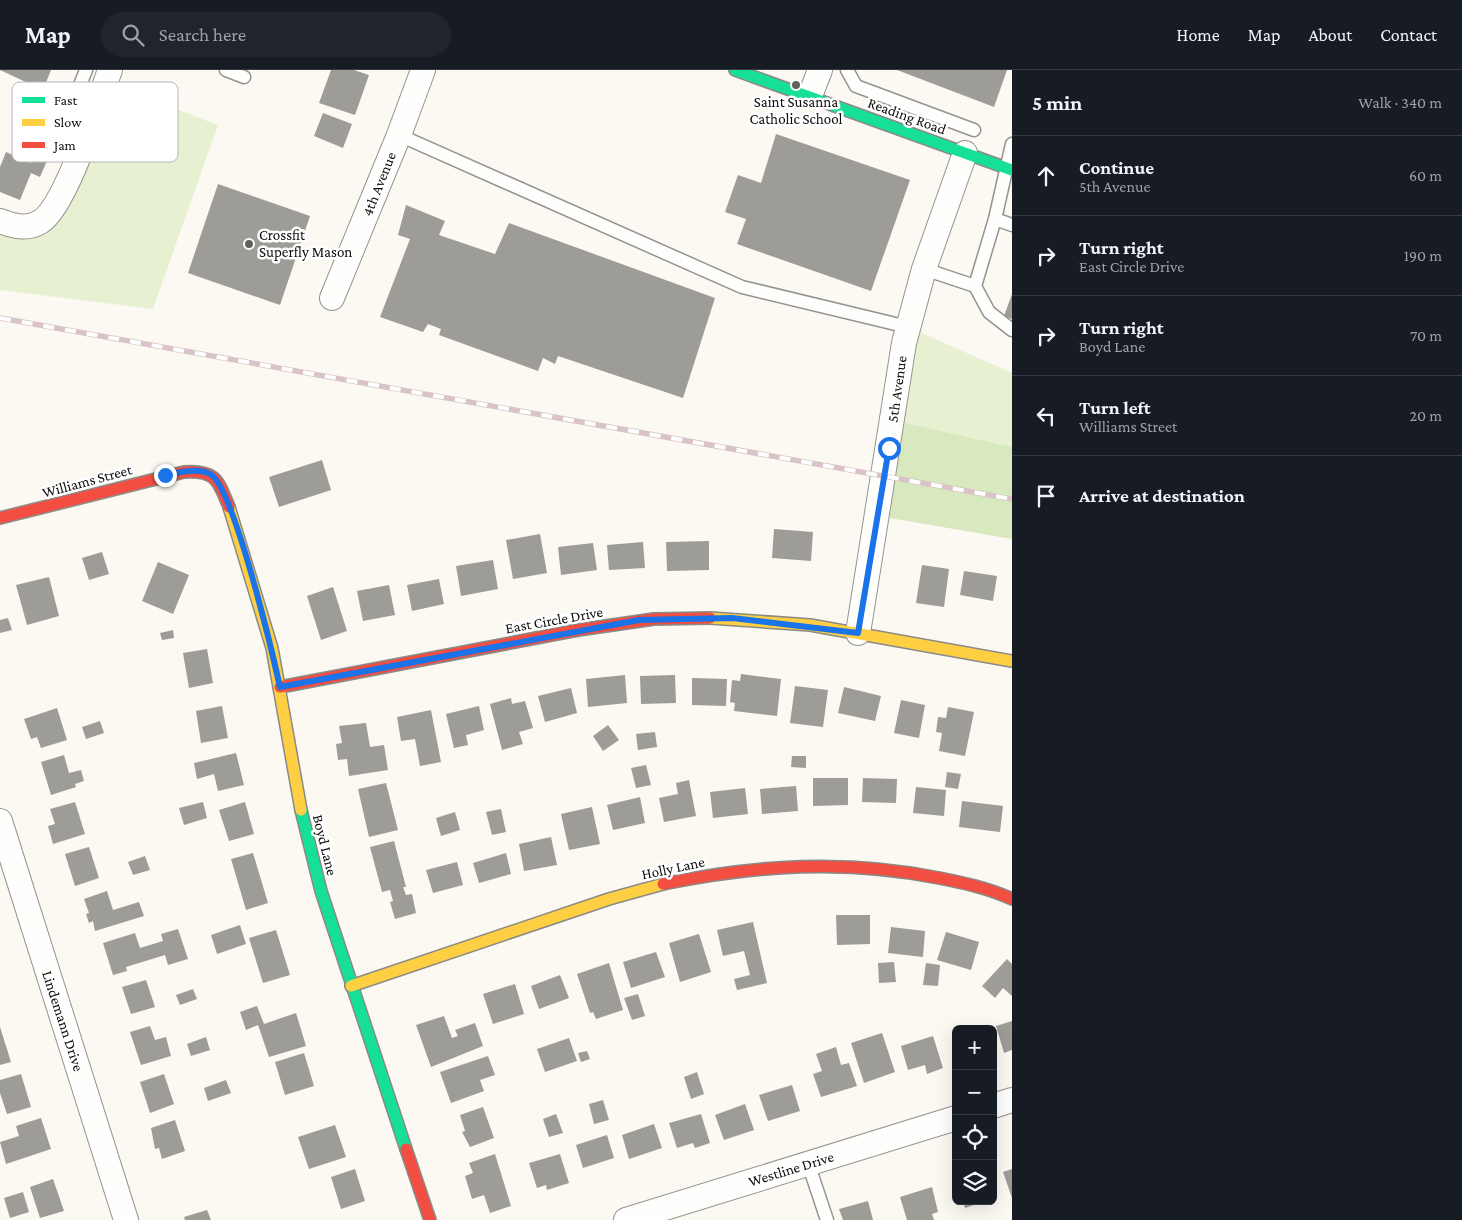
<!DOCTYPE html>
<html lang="en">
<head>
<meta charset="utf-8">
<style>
	body { margin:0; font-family:"Crimson Pro",serif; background:#20242c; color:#f1f3f6 }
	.controls { position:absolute; right:15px; bottom:15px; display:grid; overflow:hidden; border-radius:8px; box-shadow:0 5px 20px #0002 }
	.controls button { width:45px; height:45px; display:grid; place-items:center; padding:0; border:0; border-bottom:1px solid #363941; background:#171b24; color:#f1f3f6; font:25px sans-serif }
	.stop { position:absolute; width:15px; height:15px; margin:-11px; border:4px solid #1a73e8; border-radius:50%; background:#fff }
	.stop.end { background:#1a73e8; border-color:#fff; box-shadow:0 1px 5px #0008 }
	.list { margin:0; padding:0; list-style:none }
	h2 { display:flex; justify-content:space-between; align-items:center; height:65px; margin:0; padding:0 20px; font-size:21px }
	h2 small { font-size:16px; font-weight:400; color:#9ea1a6 }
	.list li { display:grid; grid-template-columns:32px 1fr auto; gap:15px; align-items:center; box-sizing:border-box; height:80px; padding:0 20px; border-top:1px solid #363941 }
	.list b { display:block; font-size:19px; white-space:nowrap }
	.list p { margin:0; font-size:16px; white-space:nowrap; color:#9ea1a6 }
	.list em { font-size:16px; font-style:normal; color:#9ea1a6 }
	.icon { flex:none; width:28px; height:28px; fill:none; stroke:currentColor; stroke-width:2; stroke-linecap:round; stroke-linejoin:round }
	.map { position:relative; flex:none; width:1012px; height:1150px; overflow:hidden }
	header { display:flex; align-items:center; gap:30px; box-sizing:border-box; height:70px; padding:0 25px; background:#171b24; border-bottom:1px solid #363941 }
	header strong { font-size:24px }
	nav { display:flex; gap:28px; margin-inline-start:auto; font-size:18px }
	.search { width:350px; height:45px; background:#20242c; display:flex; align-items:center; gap:12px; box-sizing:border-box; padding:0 18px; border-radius:28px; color:#9ea1a6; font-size:19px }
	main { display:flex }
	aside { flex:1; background:#171b24 }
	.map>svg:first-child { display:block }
</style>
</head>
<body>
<header>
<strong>Map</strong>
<div class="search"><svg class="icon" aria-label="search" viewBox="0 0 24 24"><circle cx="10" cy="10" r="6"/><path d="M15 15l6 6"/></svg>Search here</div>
<nav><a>Home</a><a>Map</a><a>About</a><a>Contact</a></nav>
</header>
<main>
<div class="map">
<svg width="1012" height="1150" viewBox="0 0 1012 1150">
	<rect width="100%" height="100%" fill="#fbf9f2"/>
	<path fill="#e7f1d1" d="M105,12l113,43 -65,184 -153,-19v-70l33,5z
		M908,257l104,46v74l-119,-27z"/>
	<path fill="#d8e9bf" d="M893,350l119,27v92l-134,-23z"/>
	<path fill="#9e9c97" d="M0,0h51l-8,20z
		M331,0h23l15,5 -14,40 -36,-12z
		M897,0h110l-13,37z
		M323,43l29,11 -9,24 -29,-12z
		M776,64l134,46 -39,111 -134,-47 9,-25 -21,-7 13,-37 23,8z
		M41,71l12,6 -13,30 -9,-4 -11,27 -20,-8v-25l6,-15 25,11z
		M218,114l92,32 -30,89 -92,-32z
		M406,135l39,16 -6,14 56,19 14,-31 206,75 -32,100 -125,-42 -3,8 -12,-6 -5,13 -99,-36 2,-6 -13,-5 -5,8 -43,-15 30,-78 -12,-4z
		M1012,224v25l-8,-3z
		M322,390l9,30 -52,17 -10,-30z
		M774,459l39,3 -2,29 -39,-3z
		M540,464l7,39 -34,6 -7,-39z
		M709,471v29l-42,1 -1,-29z
		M643,472l2,26 -36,2 -2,-25z
		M593,473l4,27 -36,5 -3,-28z
		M102,482l7,22 -20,6 -7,-22z
		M493,490l5,29 -37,7 -5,-30z
		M158,492l31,13 -16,39 -31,-13z
		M922,495l27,4 -5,38 -28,-4z
		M964,501l33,5 -4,25 -33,-6z
		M49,507l10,39 -32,9 -11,-40z
		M439,509l5,25 -32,7 -5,-26z
		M389,515l6,30 -32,6 -6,-30z
		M333,517l14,44 -26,9 -14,-44z
		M8,548l4,12 -12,3v-13z
		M173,560l1,8 -12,2 -2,-7z
		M207,579l6,34 -24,5 -6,-35z
		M741,604l40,5 -4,37 -43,-5 1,-8 -5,-1 2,-22 8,1z
		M625,605l2,28 -39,4 -2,-28z
		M675,605l1,28 -35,1 -1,-28z
		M692,608l35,1 -1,27 -34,-1z
		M795,616l33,4 -5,37 -33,-4z
		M844,617l37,9 -6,25 -37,-8z
		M571,618l6,25 -32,9 -7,-26z
		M511,628l1,6 13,-3 8,27 -14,4 4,12 -21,6 -12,-46z
		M901,630l24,5 -6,33 -25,-5z
		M222,636l6,32 -27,5 -5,-32z
		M479,636l5,24 -18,5 2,10 -14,3 -8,-34z
		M948,637l26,5 -9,44 -26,-5 3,-18 -6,-1 2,-15 8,1z
		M57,638l10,32 -26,8 -4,-11 -6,2 -7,-20z
		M431,640l10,52 -21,4 -5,-27 -14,2 -4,-24z
		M100,651l4,12 -18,6 -4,-12z
		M366,653l4,24 14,-2 4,25 -39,6 -2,-17 -9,1 -2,-16 6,-1 -3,-17z
		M608,655l11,15 -16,11 -10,-15z
		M655,662l2,15 -19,3 -2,-16z
		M236,683l8,32 -26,6 -4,-17 -17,5 -3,-16z
		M64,685l5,18 12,-3 3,11 -9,3 1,3 -25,8 -10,-33z
		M792,686h14v12l-15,-1z
		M646,695l5,20 -15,3 -5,-20z
		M947,702l14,2 -3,15 -13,-2z
		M813,708h35v27l-35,1z
		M863,708l34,1 -1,24 -34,-1z
		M689,710l7,36 -32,6 -5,-24 19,-4 -2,-11z
		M386,713l12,47 -29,7 -11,-48z
		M796,716l2,25 -36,3 -2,-25z
		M916,717l30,3 -2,26 -31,-3z
		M745,718l3,26 -35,4 -3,-26z
		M640,727l5,26 -32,7 -6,-25z
		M962,731l41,5 -3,26 -41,-5z
		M75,732l10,32 -32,10 -5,-18 7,-2 -5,-15z
		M203,732l4,16 -23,7 -5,-17z
		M245,732l9,32 -25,7 -10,-31z
		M592,737l8,37 -31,6 -8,-36z
		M501,739l5,23 -14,3 -6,-23z
		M455,742l5,18 -19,6 -5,-18z
		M551,767l6,28 -33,6 -5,-27z
		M394,771l12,46h-3l3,8 6,-1 4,19 -21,6 -5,-17 3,-1 -3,-11 -8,2 -12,-45z
		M89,777l10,31 -24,8 -10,-32z
		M253,783l15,50 -22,7 -15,-51z
		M506,783l5,21 -32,9 -6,-20z
		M145,786l5,14 -17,5 -5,-13z
		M457,792l6,23 -30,8 -7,-23z
		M107,821l6,19 26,-8 5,14 -49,15 -2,-10 -4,2 -3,-9 3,-1 -5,-14z
		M836,845h34v29l-33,1z
		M753,852l14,61 -30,7 -3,-11 16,-4 -6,-24 -21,5 -6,-26z
		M240,855l6,19 -29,10 -6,-19z
		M891,857l34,4 -2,26 -35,-4z
		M178,859l10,30 -20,6 -3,-10 -39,12 1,4 -14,4 -10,-32 32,-10 5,15 23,-7 -2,-7z
		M276,860l14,45 -27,8 -14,-45z
		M946,862l33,10 -8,28 -34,-10z
		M699,864l12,38 -31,10 -11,-39z
		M656,882l9,25 -34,11 -8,-26z
		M1007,889l5,5v32l-9,-8 -8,10 -13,-12z
		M894,892l2,20 -17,1 -1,-20z
		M609,893l14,47 -27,9 -3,-7 -3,1 -13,-39z
		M926,893l14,2 -2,21 -15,-1z
		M560,905l9,23 -30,11 -8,-23z
		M146,910l9,27 -24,7 -9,-27z
		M515,914l9,30 -31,10 -10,-30z
		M193,919l4,10 -17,6 -4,-10z
		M638,924l7,22 -13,4 -8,-22z
		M257,936l7,18 32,-11 10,33 -37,11 -11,-32 -12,5 -6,-18z
		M444,946l8,22 6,-2 -3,-6 20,-7 8,23 -52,21 -15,-42z
		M1012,951v29l-8,3 -8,-27z
		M150,956l5,14 11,-3 5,19 -30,9 -11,-33z
		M0,957l11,35 -11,3z
		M882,963l13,39 -31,11 -13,-40z
		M933,966l10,32 -16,6 -2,-9 -17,5 -7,-24z
		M206,967l4,13 -19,6 -4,-12z
		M569,968l8,23 -32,11 -8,-23z
		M836,977l5,18 8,-2 8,23 -36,11 -8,-23 9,-3 -6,-17z
		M587,981l3,8 -9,3 -3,-9z
		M304,983l10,33 -29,9 -10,-33z
		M488,986l7,19 -15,5 4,11 -33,12 -11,-31z
		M697,1002l7,22 -13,5 -7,-22z
		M21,1004l10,33 -24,7 -7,-21v-13z
		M164,1004l10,30 -24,9 -10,-31z
		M226,1010l5,13 -23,8 -4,-13z
		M792,1015l8,26 -32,10 -9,-26z
		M603,1030l6,20 -15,4 -5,-20z
		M745,1034l9,26 -30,10 -9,-25z
		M483,1037l11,31 -24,9 -8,-15 3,-1 -5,-16z
		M556,1044l7,19 -14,4 -6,-18z
		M701,1044l9,29 -15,5 -2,-5 -16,5 -8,-25z
		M41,1048l10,31 -45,15 -6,-22 19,-6 -3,-10z
		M175,1050l10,31 -23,8 -3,-11 -4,1 -4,-21z
		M654,1054l8,24 -33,11 -7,-24z
		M335,1055l11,32 -37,12 -11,-32z
		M607,1065l7,23 -31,10 -7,-23z
		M495,1084l16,52 -21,7 -6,-18 -12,4 -7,-23 8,-3 -4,-10z
		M560,1084l9,29 -22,7 -1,-5 -9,3 -8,-25z
		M355,1099l10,32 -24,8 -10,-32z
		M1012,1099v29l-9,-26z
		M53,1109l11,32 -24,7 -10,-31z
		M932,1117l6,25 -6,2 2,6h-27l-7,-23z
		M23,1122l6,20 -19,6 -6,-20z
		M868,1131l5,19h-30l-4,-11z
		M963,1131h20v1l-18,6z
		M207,1140l4,10h-26l-1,-3z"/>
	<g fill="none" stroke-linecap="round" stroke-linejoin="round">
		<g stroke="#949390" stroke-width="15">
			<path id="lane" d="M226,0l18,7
				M847,0l9,16 118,44
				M80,15l6,-15
				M399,65l343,152 166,40
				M995,149l17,6
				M924,199l51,17 20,-67 17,-75
				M975,216l14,26 23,18
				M808,1093l19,57"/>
		</g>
		<g stroke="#949390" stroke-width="26">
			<path id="street" d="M810,26l10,-26
				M0,151c13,5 27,9 40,1 26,-15 58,-120 70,-152
				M332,228l67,-163 24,-65
				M858,563l46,-290 20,-74 41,-116
				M0,751l126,399
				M993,1036l19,-6
				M626,1150l330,-102"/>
		</g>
		<g stroke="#8b8a87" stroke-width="14">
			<path id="fast" d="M735,0l277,100
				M301,740l20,81 85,258"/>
		</g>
		<g stroke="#8b8a87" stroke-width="14">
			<path id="slow" d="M229,437l43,141 29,162
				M710,548l100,7 202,36
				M351,916l258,-87 54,-15"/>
		</g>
		<g stroke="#8b8a87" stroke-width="14">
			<path id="jam" d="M0,448l184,-46c32,-2 34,8 45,35
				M280,617l298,-57 76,-11 56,-1
				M663,814c92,-19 183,-25 276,-6 25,5 49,10 73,21
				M406,1079l24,71"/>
		</g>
		<use href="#lane" stroke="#fefefd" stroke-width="12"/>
		<use href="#street" stroke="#fefefd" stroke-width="24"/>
		<use href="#fast" stroke="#16e098" stroke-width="11"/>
		<use href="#slow" stroke="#ffcf43" stroke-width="11"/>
		<use href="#jam" stroke="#f24e42" stroke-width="11"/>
		<g stroke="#d8c4c6" stroke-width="5.5">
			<path id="rail" d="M0,248l1012,181"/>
		</g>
		<use href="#rail" stroke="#fff" stroke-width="4" stroke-dasharray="11" stroke-linecap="butt"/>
	</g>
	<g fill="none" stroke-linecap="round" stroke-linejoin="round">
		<path stroke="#1a73e8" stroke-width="6" d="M165,405c13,-2 33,-8 45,-1 23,11 63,181 70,213l359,-67 93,-2 126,15 31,-185"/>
	</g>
	<g fill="#60605d" stroke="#fff" stroke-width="2">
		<circle cx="796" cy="15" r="5"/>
		<circle cx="249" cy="174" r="5"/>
	</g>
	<g text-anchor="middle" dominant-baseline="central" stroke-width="5" stroke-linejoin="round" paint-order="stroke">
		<g font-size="15" fill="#0d0d0d" stroke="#fff">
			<text x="796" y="32">Saint Susanna<tspan x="796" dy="17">Catholic School</tspan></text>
			<text x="259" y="165" text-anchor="start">Crossfit<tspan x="259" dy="17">Superfly Mason</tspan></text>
		</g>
		<g font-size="15" fill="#0d0d0d" stroke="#fff">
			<text transform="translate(907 46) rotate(20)">Reading Road</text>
			<text transform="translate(379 114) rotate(-68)">4th Avenue</text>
			<text transform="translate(897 319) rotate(-82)">5th Avenue</text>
			<text transform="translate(87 411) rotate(-15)">Williams Street</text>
			<text transform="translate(554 550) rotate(-10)">East Circle Drive</text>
			<text transform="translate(325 775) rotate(76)">Boyd Lane</text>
			<text transform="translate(673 798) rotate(-12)">Holly Lane</text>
			<text transform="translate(63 951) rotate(72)">Lindemann Drive</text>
			<text transform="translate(791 1099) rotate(-17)">Westline Drive</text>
		</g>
	</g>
	<rect x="12" y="12" width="166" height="80" rx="8" fill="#fff" stroke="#b6b6b6" stroke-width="1"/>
	<rect x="22" y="27" width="23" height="6" fill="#16e098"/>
	<rect x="22" y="49" width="23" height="7" fill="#ffcf43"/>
	<rect x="22" y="72" width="23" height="6" fill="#f24e42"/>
	<g font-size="14" fill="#0d0d0d">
		<text x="54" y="35">Fast</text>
		<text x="54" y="57">Slow</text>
		<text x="54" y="80">Jam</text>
	</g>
</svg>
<div class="controls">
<button>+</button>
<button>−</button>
<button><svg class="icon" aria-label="locate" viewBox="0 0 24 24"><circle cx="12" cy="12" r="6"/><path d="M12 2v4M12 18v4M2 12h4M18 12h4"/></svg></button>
<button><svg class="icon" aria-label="layers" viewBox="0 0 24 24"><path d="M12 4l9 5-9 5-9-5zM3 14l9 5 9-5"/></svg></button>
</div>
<div class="stop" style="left:889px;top:378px"></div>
<div class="stop end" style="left:165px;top:405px"></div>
</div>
<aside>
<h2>5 min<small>Walk · 340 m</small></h2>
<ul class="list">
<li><svg class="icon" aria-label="ahead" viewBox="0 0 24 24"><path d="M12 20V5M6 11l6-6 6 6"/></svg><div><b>Continue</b><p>5th Avenue</p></div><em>60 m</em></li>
<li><svg class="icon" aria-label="right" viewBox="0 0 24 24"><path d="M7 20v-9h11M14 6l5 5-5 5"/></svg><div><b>Turn right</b><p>East Circle Drive</p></div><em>190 m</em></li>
<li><svg class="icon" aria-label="right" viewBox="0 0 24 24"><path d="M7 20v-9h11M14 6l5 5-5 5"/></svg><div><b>Turn right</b><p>Boyd Lane</p></div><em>70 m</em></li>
<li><svg class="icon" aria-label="left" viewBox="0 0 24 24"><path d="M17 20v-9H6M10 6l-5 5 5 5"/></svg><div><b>Turn left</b><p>Williams Street</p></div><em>20 m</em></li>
<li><svg class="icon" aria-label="arrive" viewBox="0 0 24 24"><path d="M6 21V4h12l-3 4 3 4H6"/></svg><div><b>Arrive at destination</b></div></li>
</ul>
</aside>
</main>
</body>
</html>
